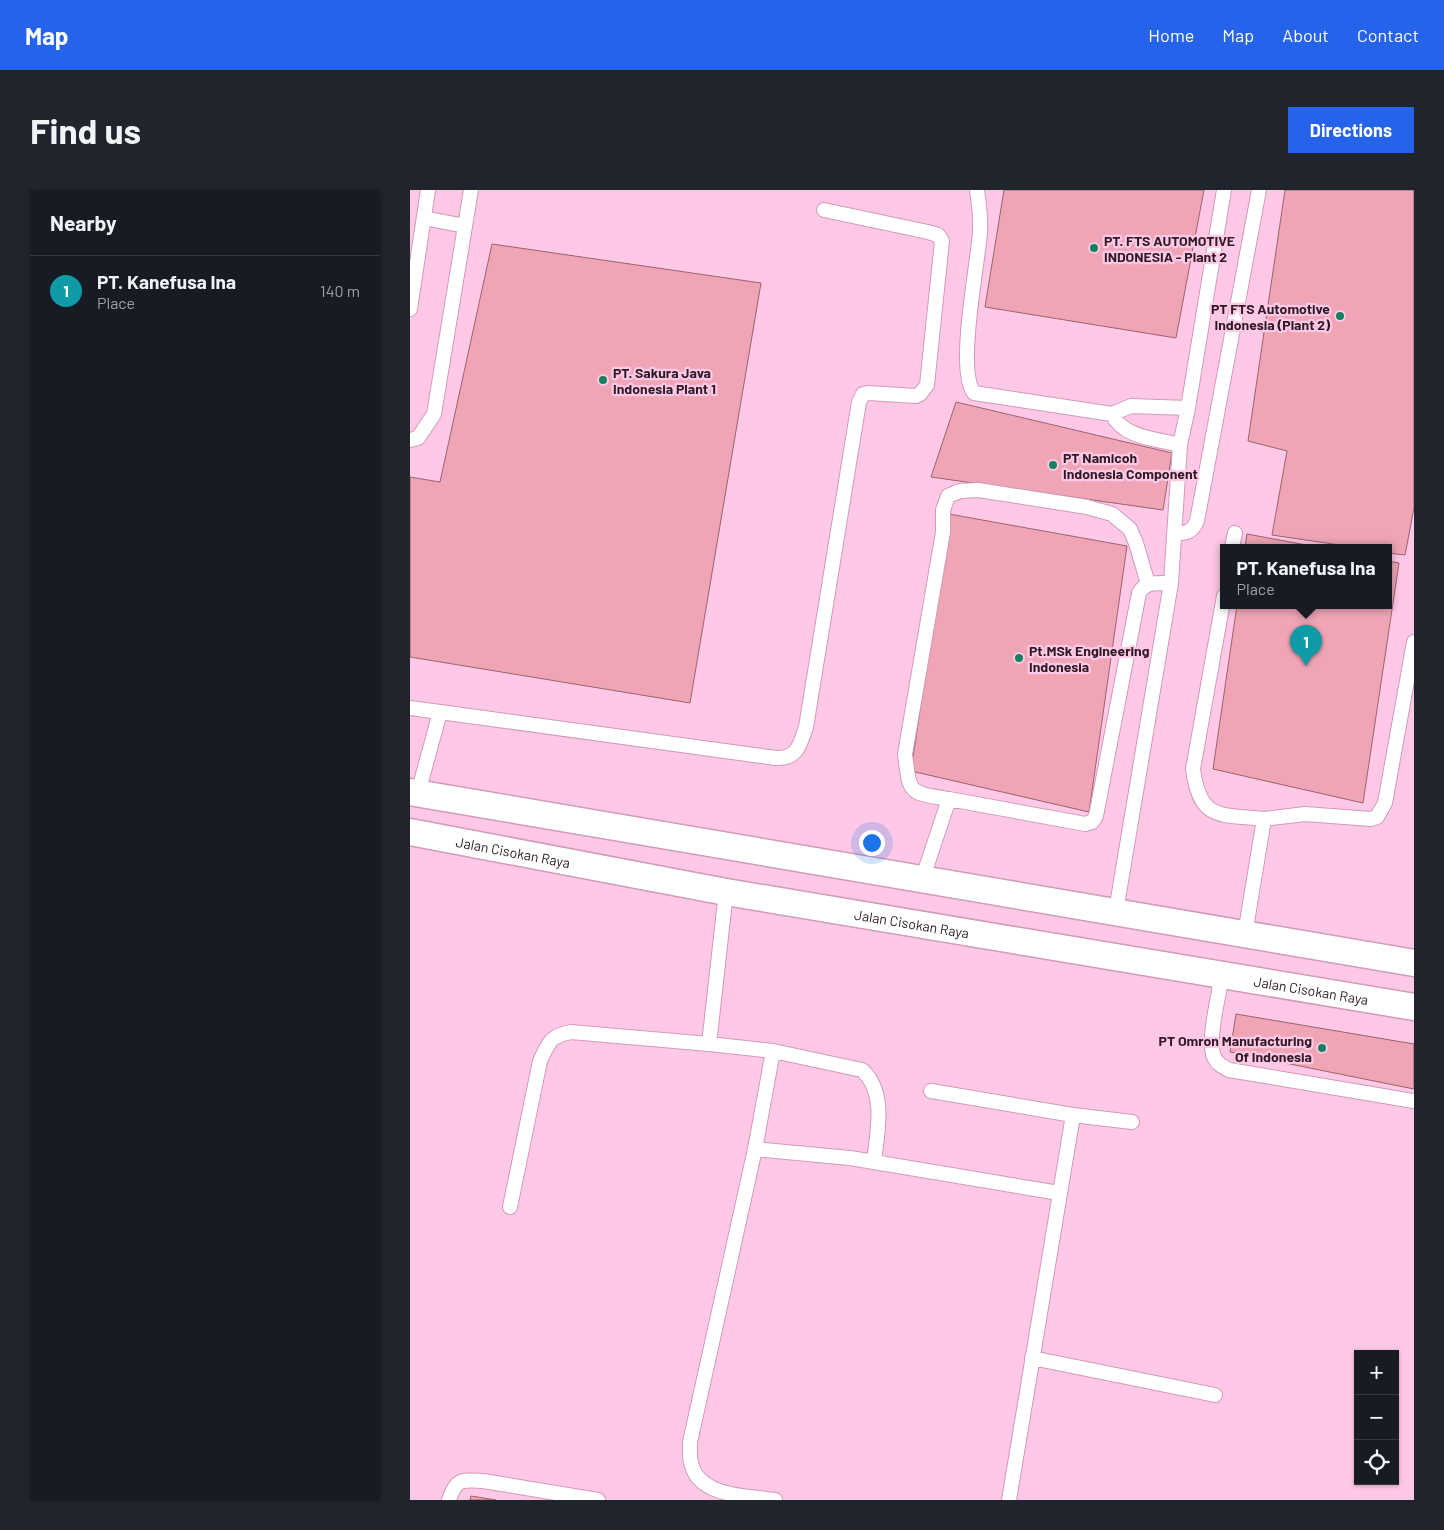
<!DOCTYPE html>
<html lang="en">
<head>
<meta charset="utf-8">
<style>
	body { margin:0; font-family:Barlow,sans-serif; background:#20242c; color:#f1f3f6 }
	.controls { position:absolute; right:15px; bottom:15px; display:grid; overflow:hidden; border-radius:0px; box-shadow:0 1px 4px #0004 }
	.controls button { width:45px; height:45px; display:grid; place-items:center; padding:0; border:0; border-bottom:1px solid #363941; background:#171b24; color:#f1f3f6; font:25px sans-serif }
	.you { position:absolute; left:461px; top:652px; width:18px; height:18px; margin:-12px; border:4px solid #fff; border-radius:50%; background:#1a73e8; box-shadow:0 0 0 8px #1a73e833 }
	.badge { display:grid; place-items:center; width:32px; height:32px; border-radius:50%; background:#2563eb; color:#fff; font-size:16px; font-weight:700 }
	.pin { position:absolute; translate:-50% -41px; filter:drop-shadow(0 1px 2px #0008) }
	.pin::after { content:''; position:absolute; top:26px; width:18px; height:15px; background:inherit; clip-path:polygon(0 0,100% 0,50% 100%) }
	.popup { position:absolute; left:810px; top:354px; width:172px; height:65px; box-sizing:border-box; display:grid; place-content:center; border-radius:0px; background:#171b24; filter:drop-shadow(0 1px 4px #0005); font-size:16px; white-space:nowrap; color:#9ea1a6 }
	.popup b { font-size:19px; color:#f1f3f6 }
	.popup::after { content:''; position:absolute; left:50%; top:100%; margin-left:-10px; border:10px solid transparent; border-top-color:#171b24 }
	.list { margin:0; padding:0; list-style:none }
	h2 { display:flex; justify-content:space-between; align-items:center; height:65px; margin:0; padding:0 20px; font-size:21px }
	h2 small { font-size:16px; font-weight:400; color:#9ea1a6 }
	.list li { display:grid; grid-template-columns:32px 1fr auto; gap:15px; align-items:center; box-sizing:border-box; height:70px; padding:0 20px; border-top:1px solid #363941 }
	.list b { display:block; font-size:19px; white-space:nowrap }
	.list p { margin:0; font-size:16px; white-space:nowrap; color:#9ea1a6 }
	.list em { font-size:16px; font-style:normal; color:#9ea1a6 }
	.icon { flex:none; width:28px; height:28px; fill:none; stroke:currentColor; stroke-width:2; stroke-linecap:round; stroke-linejoin:round }
	.map { position:relative; flex:none; width:1004px; height:1310px; overflow:hidden; border-radius:0px }
	header { display:flex; align-items:center; gap:30px; box-sizing:border-box; height:70px; padding:0 25px; background:#2563eb; color:#fff }
	header strong { font-size:24px }
	nav { display:flex; gap:28px; margin-inline-start:auto; font-size:18px }
	.intro { display:flex; align-items:center; justify-content:space-between; box-sizing:border-box; height:120px; padding:0 30px }
	h1 { margin:0; font-size:35px }
	.button { padding:12px 22px; border-radius:0px; background:#2563eb; color:#fff; font-size:18px; font-weight:700 }
	main { display:flex; gap:30px; padding:0 30px }
	aside { flex:1; background:#171b24; border-radius:0px; box-shadow:0 1px 4px #0004 }
	.map>svg:first-child { display:block }
</style>
</head>
<body>
<header>
<strong>Map</strong>
<nav><a>Home</a><a>Map</a><a>About</a><a>Contact</a></nav>
</header>
<div class="intro"><h1>Find us</h1><a class="button">Directions</a></div>
<main>
<aside>
<h2>Nearby<small></small></h2>
<ul class="list">
<li><span class="badge" style="background:#0f9aa8">1</span><div><b>PT. Kanefusa Ina</b><p>Place</p></div><em>140 m</em></li>
</ul>
</aside>
<div class="map">
<svg width="1004" height="1310" viewBox="0 0 1004 1310">
	<rect width="100%" height="100%" fill="#ffc8e6"/>
	<path fill="#efa5b5" stroke="#9a636f" d="M594,0h200l-28,148 -191,-31z
		M875,0h129v318l-9,47 -17,-2v-6h-35l-81,-12 15,-84 -39,-10z
		M82,54l269,39 -71,420 -280,-46v-180l30,5z
		M546,212l216,51 -9,57 -232,-33z
		M539,324l178,32 -38,266 -178,-41z
		M837,344l70,13h-72z
		M978,371l11,2 -36,240 -150,-34 24,-164h151z
		M826,824l178,30v45l-184,-37z
		M61,1306l25,4h-26z"/>
	<g fill="none" stroke-linecap="round" stroke-linejoin="round">
		<g stroke="#cf9bb8" stroke-width="16">
			<path id="service" d="M567,0c2,14 4,28 3,42 -2,32 -24,138 -6,161l138,21 19,-8 57,2
				M14,28l41,8
				M0,119l18,-119
				M702,224c11,24 45,25 68,31
				M0,250l8,-2 16,-24 37,-224
				M764,343c12,1 18,-1 23,-12l62,-331
				M822,357l3,-14
				M814,406l-31,173c7,52 26,45 71,50
				M0,518l30,4 -22,81
				M30,522l336,46c21,1 24,-13 30,-31l53,-325 4,-8 5,-1 48,3 4,-2 7,-9 15,-144 -4,-6 -10,-3 -104,-22
				M539,609c-41,-7 -39,-4 -44,-45l38,-222v-22l5,-14 12,-5 18,-1 109,17 25,7 18,15 6,14 12,41
				M512,690l27,-81 136,25 7,-2 4,-6 43,-223c6,-12 20,-10 32,-10
				M316,702l-17,152 64,7 89,19c25,22 15,63 12,92
				M706,721l55,-328 9,-138 8,-37 36,-218
				M835,744l19,-115 41,-5 66,5 6,-2 8,-14 29,-161
				M812,785c-3,20 -15,65 -8,82 3,7 9,10 15,13l185,31
				M363,861l-18,98 -65,293c0,7 -1,17 2,24 9,31 56,30 83,34
				M521,901l142,24
				M345,959l95,9 209,35
				M100,1017l30,-146c9,-19 10,-25 31,-29l138,12
				M622,1168l183,37
				M39,1310c7,-22 13,-20 34,-19l115,19
				M599,1310l64,-385 59,7"/>
		</g>
		<g stroke="#cf9bb8" stroke-width="29">
			<g id="minor">
				<path d="M0,602l1004,171"/>
				<path id="s1" d="M0,642l316,60 688,115"/>
			</g>
		</g>
		<use href="#service" stroke="#fff" stroke-width="14"/>
		<use href="#minor" stroke="#fff" stroke-width="26"/>
	</g>
	<g fill="#12815d" stroke="#ffc8e6" stroke-width="2">
		<circle cx="684" cy="58" r="5"/>
		<circle cx="930" cy="126" r="5"/>
		<circle cx="193" cy="190" r="5"/>
		<circle cx="643" cy="275" r="5"/>
		<circle cx="609" cy="468" r="5"/>
		<circle cx="912" cy="858" r="5"/>
	</g>
	<g text-anchor="middle" dominant-baseline="central" stroke-width="4.5" stroke-linejoin="round" paint-order="stroke">
		<g font-size="14" font-weight="bold" fill="#2e1a25" stroke="#ffc8e6" text-anchor="start">
			<text x="694" y="50">PT. FTS AUTOMOTIVE<tspan x="694" dy="16">INDONESIA - Plant 2</tspan></text>
			<text x="920" y="118" text-anchor="end">PT FTS Automotive<tspan x="920" dy="16">Indonesia (Plant 2)</tspan></text>
			<text x="203" y="182">PT. Sakura Java<tspan x="203" dy="16">Indonesia Plant 1</tspan></text>
			<text x="653" y="267">PT Namicoh<tspan x="653" dy="16">Indonesia Component</tspan></text>
			<text x="619" y="460">Pt.MSk Engineering<tspan x="619" dy="16">Indonesia</tspan></text>
			<text x="902" y="850" text-anchor="end">PT Omron Manufacturing<tspan x="902" dy="16">Of Indonesia</tspan></text>
		</g>
		<g font-size="14" fill="#2e1a25" stroke="#ffc8e6">
			<text stroke="none"><textPath href="#s1" startOffset="105">Jalan Cisokan Raya</textPath></text>
			<text stroke="none"><textPath href="#s1" startOffset="510">Jalan Cisokan Raya</textPath></text>
			<text stroke="none"><textPath href="#s1" startOffset="915">Jalan Cisokan Raya</textPath></text>
		</g>
	</g>
</svg>
<div class="controls">
<button>+</button>
<button>−</button>
<button><svg class="icon" aria-label="locate" viewBox="0 0 24 24"><circle cx="12" cy="12" r="6"/><path d="M12 2v4M12 18v4M2 12h4M18 12h4"/></svg></button>
</div>
<div class="you"></div>
<div class="pin badge" style="left:896px;top:476px;background:#0f9aa8">1</div>
<div class="popup"><b>PT. Kanefusa Ina</b>Place</div>
</div>
</main>
</body>
</html>
